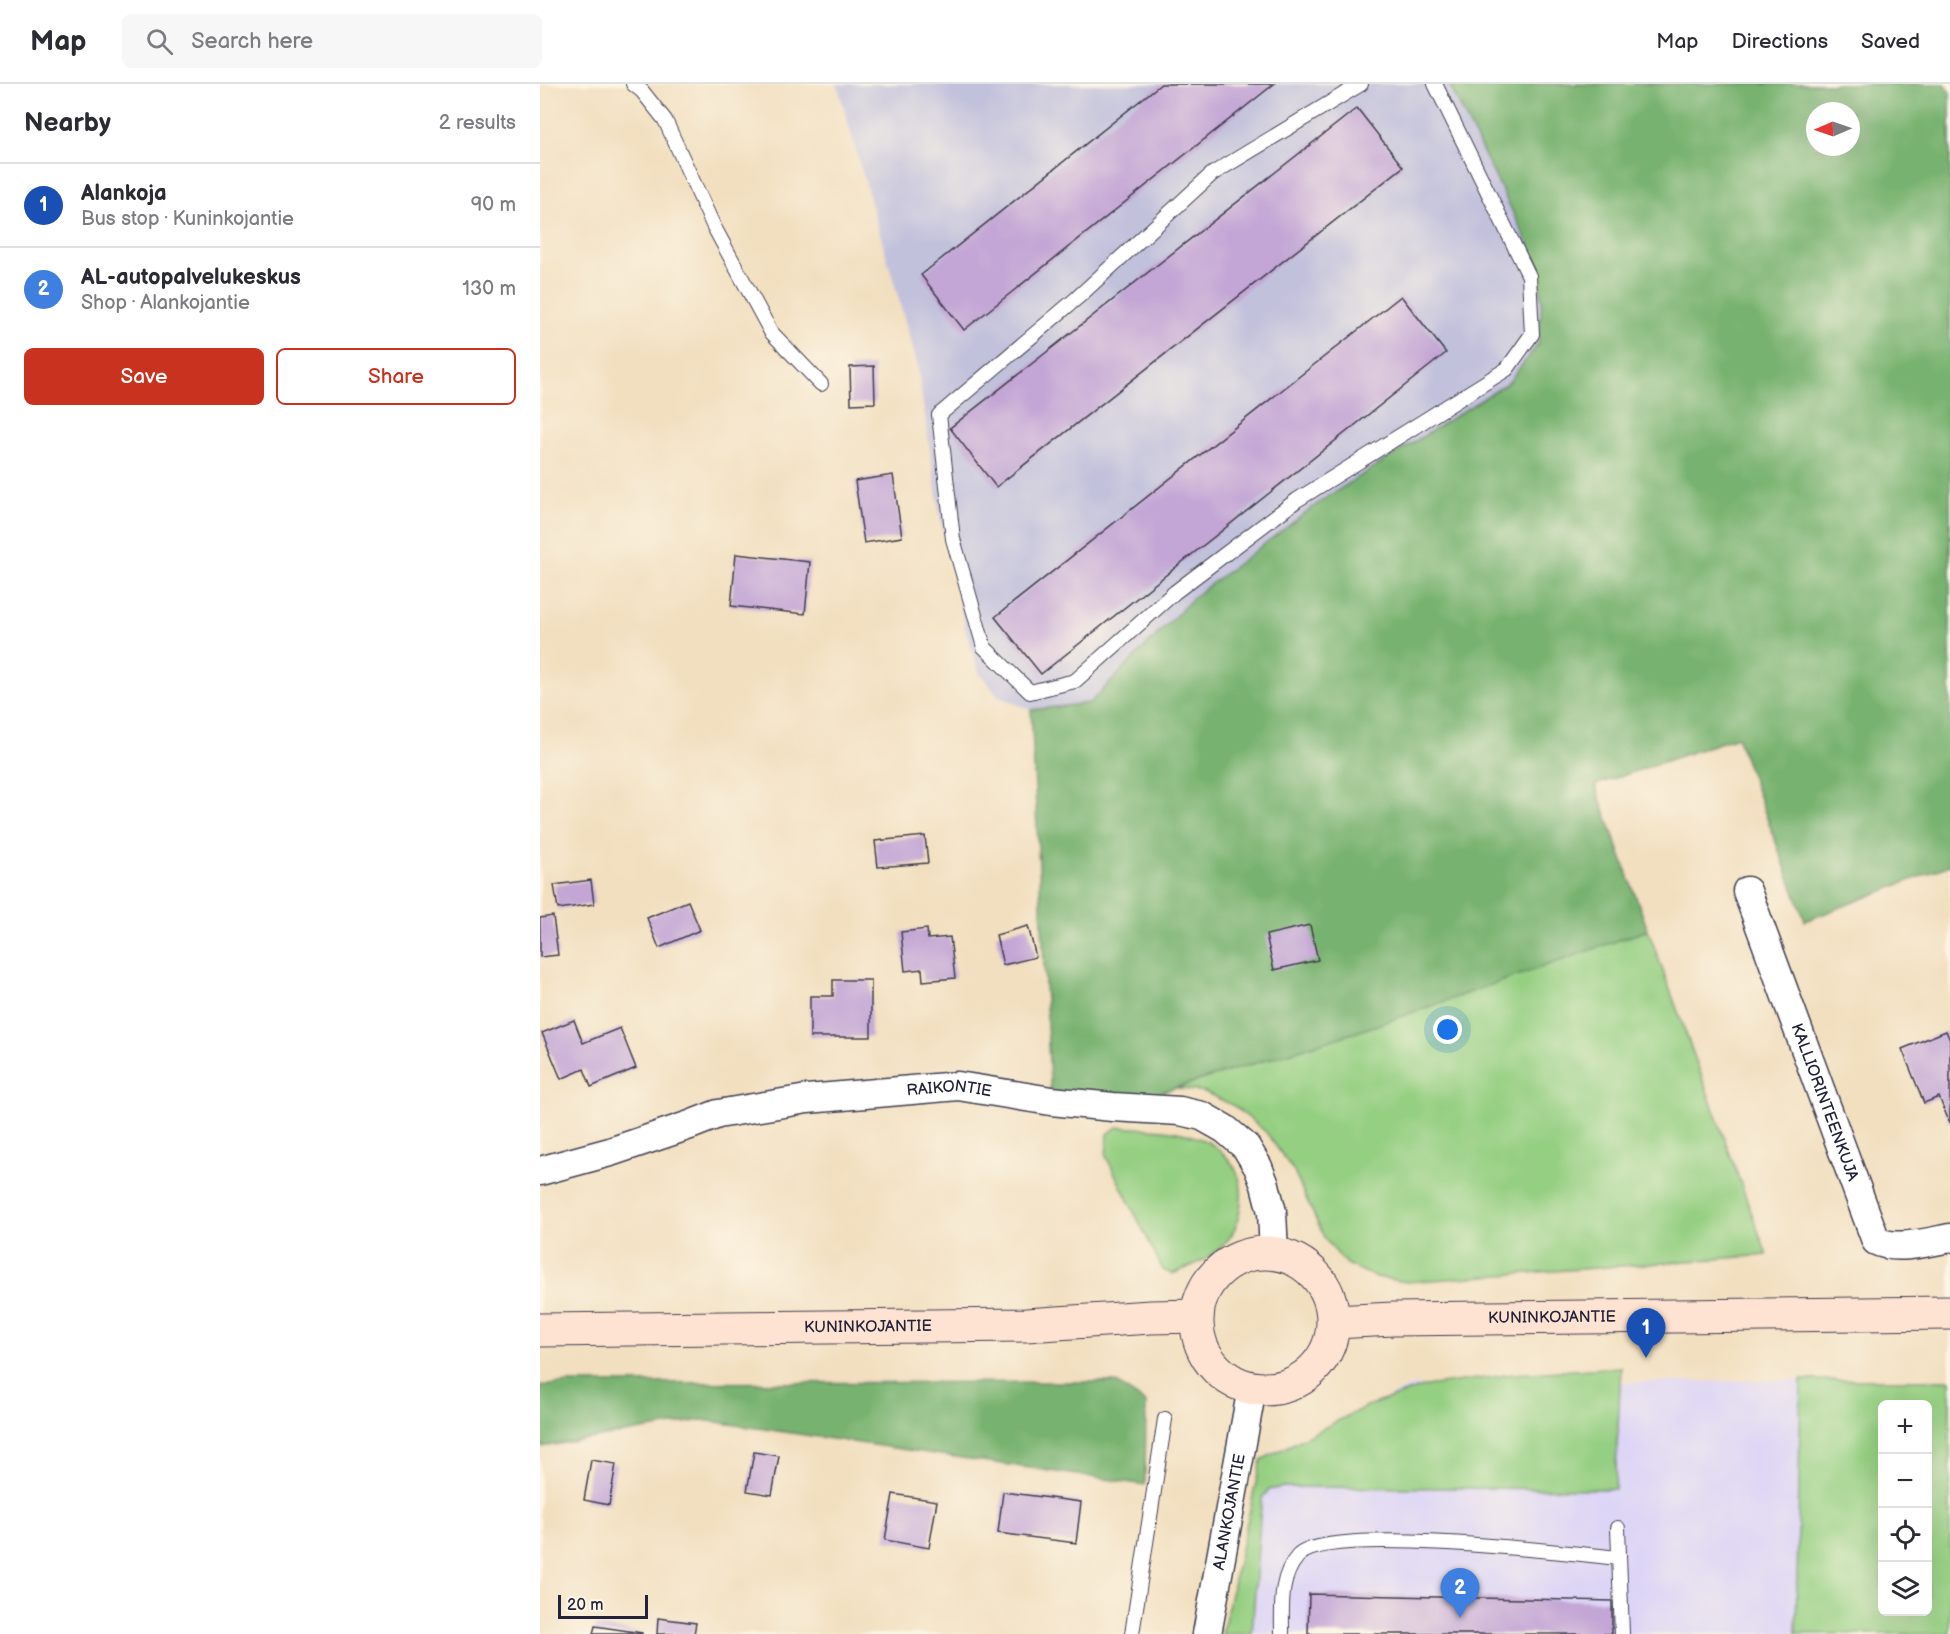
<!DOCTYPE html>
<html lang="en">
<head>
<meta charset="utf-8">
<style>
	body { margin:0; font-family:"Balsamiq Sans",sans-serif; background:#f7f7f7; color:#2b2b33 }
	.controls { position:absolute; right:18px; bottom:18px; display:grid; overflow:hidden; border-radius:9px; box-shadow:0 6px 24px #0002 }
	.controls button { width:54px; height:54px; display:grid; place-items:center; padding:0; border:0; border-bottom:2px solid #e1e1e2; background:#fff; color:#2b2b33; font:30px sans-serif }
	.compass { position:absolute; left:1266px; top:18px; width:54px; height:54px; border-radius:50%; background:#fff; box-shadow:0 6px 24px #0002; rotate:268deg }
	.scale { position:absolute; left:18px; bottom:15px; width:90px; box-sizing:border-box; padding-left:6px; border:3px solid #22223b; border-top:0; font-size:16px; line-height:21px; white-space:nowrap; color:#22223b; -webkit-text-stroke:4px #fcf5e5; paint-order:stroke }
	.you { position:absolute; left:908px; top:946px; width:21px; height:21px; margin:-15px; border:4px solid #fff; border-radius:50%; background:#1a73e8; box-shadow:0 0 0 9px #1a73e833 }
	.badge { display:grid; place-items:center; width:39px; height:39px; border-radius:50%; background:#c8321e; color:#fff; font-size:20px; font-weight:700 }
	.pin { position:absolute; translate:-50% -50px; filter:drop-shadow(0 2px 3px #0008) }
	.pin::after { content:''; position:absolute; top:32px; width:21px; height:18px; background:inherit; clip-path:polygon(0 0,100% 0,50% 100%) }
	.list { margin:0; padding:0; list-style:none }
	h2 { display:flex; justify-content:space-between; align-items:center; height:78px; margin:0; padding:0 24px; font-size:26px }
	h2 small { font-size:20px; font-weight:400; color:#7c7c81 }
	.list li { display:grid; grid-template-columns:39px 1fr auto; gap:18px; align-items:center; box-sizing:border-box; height:84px; padding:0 24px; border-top:2px solid #e1e1e2 }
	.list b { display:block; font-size:22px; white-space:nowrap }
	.list p { margin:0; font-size:20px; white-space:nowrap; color:#7c7c81 }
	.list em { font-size:20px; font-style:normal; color:#7c7c81 }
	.actions { display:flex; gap:12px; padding:18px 24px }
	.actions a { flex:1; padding:14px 0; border:2px solid #c8321e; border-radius:9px; text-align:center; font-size:21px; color:#c8321e }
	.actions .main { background:#c8321e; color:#fff }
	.icon { flex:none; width:33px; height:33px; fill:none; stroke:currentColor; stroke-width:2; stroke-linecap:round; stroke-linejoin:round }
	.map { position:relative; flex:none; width:1410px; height:1550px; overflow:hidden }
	header { display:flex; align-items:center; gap:36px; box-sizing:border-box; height:84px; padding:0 30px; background:#fff; border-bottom:2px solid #e1e1e2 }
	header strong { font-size:28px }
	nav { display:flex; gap:33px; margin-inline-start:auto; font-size:21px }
	.search { width:420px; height:54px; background:#f7f7f7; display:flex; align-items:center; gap:15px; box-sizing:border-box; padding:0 21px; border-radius:9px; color:#7c7c81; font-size:22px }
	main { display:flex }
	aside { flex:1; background:#fff }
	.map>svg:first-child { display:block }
</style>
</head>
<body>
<header>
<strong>Map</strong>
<div class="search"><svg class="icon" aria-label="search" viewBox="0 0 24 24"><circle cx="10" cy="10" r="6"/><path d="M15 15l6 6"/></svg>Search here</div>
<nav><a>Map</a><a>Directions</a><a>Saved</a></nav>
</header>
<main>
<aside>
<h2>Nearby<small>2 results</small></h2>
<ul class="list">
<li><span class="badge" style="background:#1a4fb4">1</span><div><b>Alankoja</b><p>Bus stop · Kuninkojantie</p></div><em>90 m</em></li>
<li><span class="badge" style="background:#3f7fe0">2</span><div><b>AL-autopalvelukeskus</b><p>Shop · Alankojantie</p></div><em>130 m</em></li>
</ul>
<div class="actions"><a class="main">Save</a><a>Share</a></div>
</aside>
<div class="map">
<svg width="1410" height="1550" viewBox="0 0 1410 1550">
	<rect width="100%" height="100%" fill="#fcf5e5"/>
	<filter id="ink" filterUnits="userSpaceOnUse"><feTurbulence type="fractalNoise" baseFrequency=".0167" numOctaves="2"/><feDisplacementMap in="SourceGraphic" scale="12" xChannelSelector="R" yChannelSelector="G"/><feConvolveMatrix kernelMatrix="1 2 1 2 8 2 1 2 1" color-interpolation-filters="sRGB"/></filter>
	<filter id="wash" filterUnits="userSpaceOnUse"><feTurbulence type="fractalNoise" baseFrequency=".008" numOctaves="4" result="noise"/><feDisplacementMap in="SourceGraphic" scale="24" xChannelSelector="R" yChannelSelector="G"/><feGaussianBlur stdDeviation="1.35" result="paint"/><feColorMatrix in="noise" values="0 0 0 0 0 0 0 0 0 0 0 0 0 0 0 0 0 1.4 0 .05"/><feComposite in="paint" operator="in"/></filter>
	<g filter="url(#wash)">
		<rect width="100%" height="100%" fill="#f2dfc0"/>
		<path fill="#ddd5f6" d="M1261,1296l-5,254h-561l34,-180 143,-68z"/>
		<path fill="#c2c1dc" d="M297,0h612l87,175 6,42 -4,43 -29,38 -185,117 -129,97 -105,107 -59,7 -32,-13 -20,-24 -13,-42 -25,-109 -24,-159z"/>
		<path fill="#95cf82" stroke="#5c785e" stroke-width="1.5" fill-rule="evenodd" d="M1108,846l119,325 -360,27 -31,-5 -30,-13 -21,-25 -32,-69 -27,-38 -32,-26 -29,-14 -28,-4z
			M577,1043c29,2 59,1 86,13 15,6 29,20 35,35 7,18 2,52 -11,66 -15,17 -34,25 -55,33l-9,-4 -57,-114 2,-22z
			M1081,1283l-6,122 -332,-2 -14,3 -7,8 -2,19 -8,117h-30l39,-174 106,-54 59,-20 88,-12z
			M1261,1296h149v254h-154zM1388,1320v208h-46v-208z"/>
		<path fill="#78b270" stroke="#4d6a56" stroke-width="1.5" fill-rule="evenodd" d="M909,0h496l5,9v772l-145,56 -68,-184 -142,48 53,145 -291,102 -244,75 -62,-6 -20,-391 59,-7 105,-107 129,-97 185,-117 29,-38 4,-43 -6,-42zM1275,27h36v36h-36z
			M575,1298l31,21 -1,82 -443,-65 -162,27v-61l30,-3z"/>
		<g id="blocks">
			<path fill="#c3a6d5" d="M621,0h113l-310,246 -43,-55z
				M817,24l46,59 -407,320 -46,-59z
				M861,212l45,57 -405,321 -46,-57z
				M334,282l1,37 -24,1 -1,-37z
				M353,391l9,62 -38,6 -9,-62z
				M196,470l74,8 -5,52 -74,-8z
				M385,752l3,27 -50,4 -3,-26z
				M51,796l3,24 -36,5 -4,-24z
				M148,817l12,29 -41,18 -12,-30z
				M13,832l5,39 -18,2v-39z
				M770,841l8,35 -44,10 -8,-35z
				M488,842l8,31 -33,8 -7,-30z
				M387,845l1,10 22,-2 5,41 -32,3 -1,-12 -17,2 -4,-39z
				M293,896h38v57h-61v-41h23z
				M34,936l9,23 37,-15 16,40 -45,19 -7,-18 -23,10 -19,-46z
				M1406,947l4,9v84l-11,-27 -15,6 -22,-54z
				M214,1368l25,4 -7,39 -25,-4z
				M51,1376l25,4 -7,41 -25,-5z
				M463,1408l78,10 -5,41 -78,-10z
				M353,1410l44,7 -8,47 -44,-8z
				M769,1510l303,7v33h-304z
				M118,1534l38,5 -2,11h-37z
				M55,1542l47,7v1h-49z"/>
		</g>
	</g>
	<g filter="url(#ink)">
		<use href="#blocks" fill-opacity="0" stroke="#413e4f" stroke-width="1.5"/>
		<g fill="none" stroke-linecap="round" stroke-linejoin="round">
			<g stroke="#413e4f" stroke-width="16">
				<path id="service" d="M93,0l9,7 23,29 48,105 58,107 50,52
					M821,0l-149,90 -135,124 -138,117 14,124 31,108 46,45 45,-11 100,-89 122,-92 210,-131 25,-35 -3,-58 -94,-192
					M1078,1444l4,106
					M592,1550l33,-215
					M742,1550c0,-27 -3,-57 16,-78 30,-32 270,-3 321,2"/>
			</g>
			<g stroke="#413e4f" stroke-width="31">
				<g id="minor">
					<path id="s1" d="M1207,807l129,350c20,10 53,1 74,-3"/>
					<path id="s2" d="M0,1087l70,-19 80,-27 28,-11 89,-15 151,-13 93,15 62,6 67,4 22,5 23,13 21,18 12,20 7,18 7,27 2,41"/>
					<path id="s3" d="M667,1550l45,-246"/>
				</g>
			</g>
			<g stroke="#413e4f" stroke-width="35">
				<g id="secondary">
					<circle cx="725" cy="1237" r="68"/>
					<path id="s4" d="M794,1238l59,-3 557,-6"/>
					<path id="s5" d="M0,1246l486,-5 125,-8 46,-1"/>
				</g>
			</g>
			<use href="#service" stroke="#fff" stroke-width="14"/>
			<use href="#minor" stroke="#fff" stroke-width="28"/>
			<use href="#secondary" stroke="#fee3d2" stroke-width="33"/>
		</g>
	</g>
	<g text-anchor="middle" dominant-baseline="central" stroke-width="4.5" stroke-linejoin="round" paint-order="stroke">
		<g font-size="16" fill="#22223b" stroke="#fcf5e5">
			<text stroke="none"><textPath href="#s2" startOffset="420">RAIKONTIE</textPath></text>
			<text stroke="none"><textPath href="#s1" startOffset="225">KALLIORINTEENKUJA</textPath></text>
			<text stroke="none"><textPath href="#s4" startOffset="218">KUNINKOJANTIE</textPath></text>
			<text stroke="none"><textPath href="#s5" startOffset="328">KUNINKOJANTIE</textPath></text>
			<text stroke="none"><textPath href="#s3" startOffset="124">ALANKOJANTIE</textPath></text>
		</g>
	</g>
</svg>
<div class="controls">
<button>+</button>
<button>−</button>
<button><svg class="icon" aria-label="locate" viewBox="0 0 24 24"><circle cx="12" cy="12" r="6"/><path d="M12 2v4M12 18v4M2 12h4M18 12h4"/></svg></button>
<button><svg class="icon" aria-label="layers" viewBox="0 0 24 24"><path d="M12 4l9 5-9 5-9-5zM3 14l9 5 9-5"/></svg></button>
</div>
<svg class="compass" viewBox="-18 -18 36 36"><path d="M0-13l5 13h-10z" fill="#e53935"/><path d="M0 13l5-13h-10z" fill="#7c7c81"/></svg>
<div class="scale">20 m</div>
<div class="you"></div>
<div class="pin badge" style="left:1106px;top:1274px;background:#1a4fb4">1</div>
<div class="pin badge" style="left:920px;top:1534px;background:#3f7fe0">2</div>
</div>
</main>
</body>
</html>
